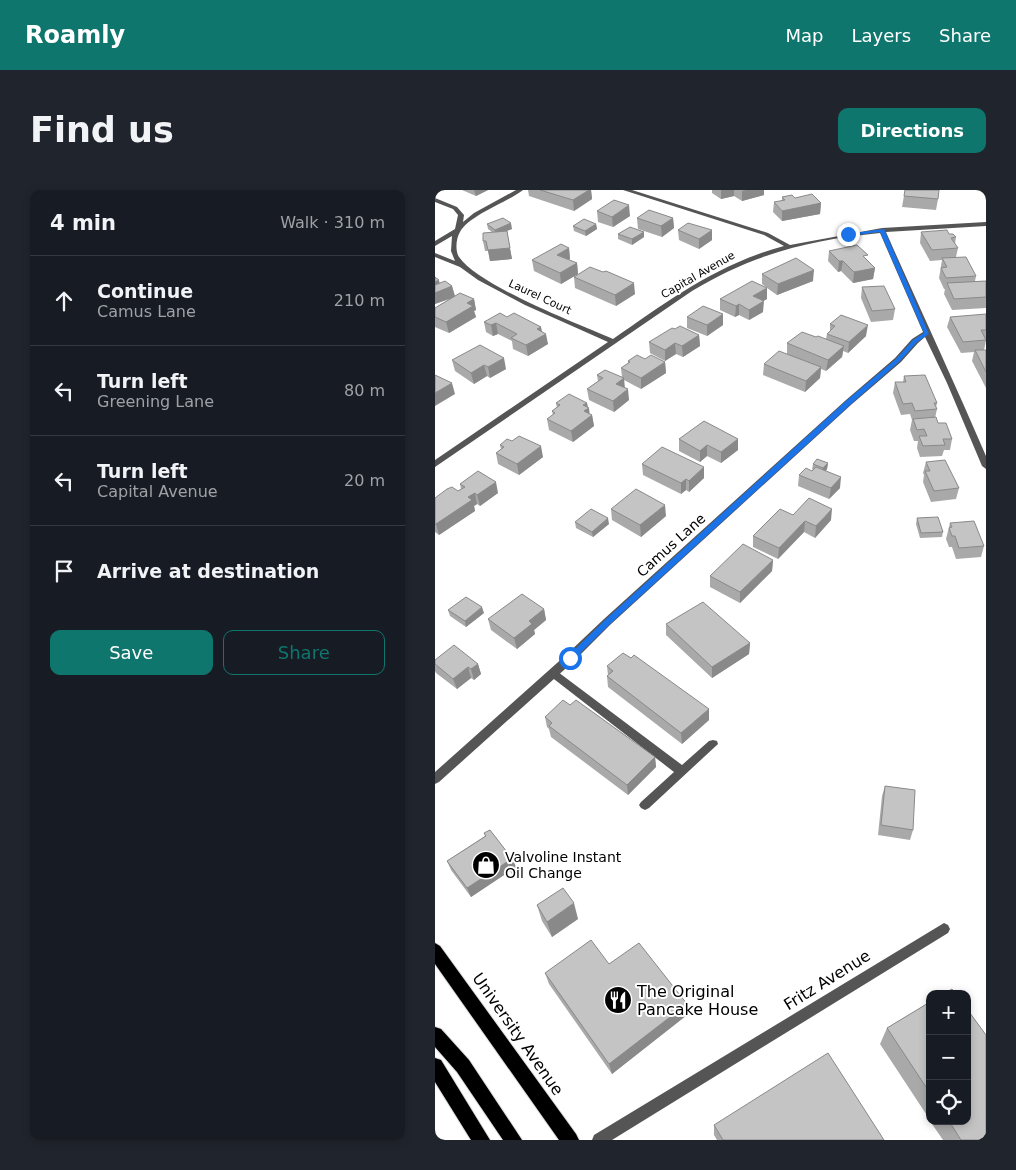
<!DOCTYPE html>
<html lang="en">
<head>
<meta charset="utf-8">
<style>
	body { margin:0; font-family:"DejaVu Sans",sans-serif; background:#20242c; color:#f1f3f6 }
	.controls { position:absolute; right:15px; bottom:15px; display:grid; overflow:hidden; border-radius:10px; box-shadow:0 2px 8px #0003 }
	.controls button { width:45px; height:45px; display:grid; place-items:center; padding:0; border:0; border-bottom:1px solid #363941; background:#171b24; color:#f1f3f6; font:25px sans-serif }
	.stop { position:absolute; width:15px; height:15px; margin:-11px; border:4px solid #1a73e8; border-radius:50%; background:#fff }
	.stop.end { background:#1a73e8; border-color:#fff; box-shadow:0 1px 5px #0008 }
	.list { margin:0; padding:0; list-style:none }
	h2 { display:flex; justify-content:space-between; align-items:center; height:65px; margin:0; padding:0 20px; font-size:21px }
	h2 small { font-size:16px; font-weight:400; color:#9ea1a6 }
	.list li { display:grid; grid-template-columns:32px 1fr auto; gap:15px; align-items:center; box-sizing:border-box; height:90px; padding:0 20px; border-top:1px solid #363941 }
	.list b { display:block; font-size:19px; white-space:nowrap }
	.list p { margin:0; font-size:16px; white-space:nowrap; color:#9ea1a6 }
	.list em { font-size:16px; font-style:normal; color:#9ea1a6 }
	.actions { display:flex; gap:10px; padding:15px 20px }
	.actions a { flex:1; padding:11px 0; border:1px solid #0f766e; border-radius:10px; text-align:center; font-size:18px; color:#0f766e }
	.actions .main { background:#0f766e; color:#fff }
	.icon { flex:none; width:28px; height:28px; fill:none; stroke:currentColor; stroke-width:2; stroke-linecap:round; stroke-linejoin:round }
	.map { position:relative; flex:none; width:551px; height:950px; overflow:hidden; border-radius:10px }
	header { display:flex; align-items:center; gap:30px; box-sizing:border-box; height:70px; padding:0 25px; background:#0f766e; color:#fff }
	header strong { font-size:24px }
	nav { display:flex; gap:28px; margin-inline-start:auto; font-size:18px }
	.intro { display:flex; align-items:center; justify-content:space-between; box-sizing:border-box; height:120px; padding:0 30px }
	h1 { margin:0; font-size:35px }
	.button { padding:12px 22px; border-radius:10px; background:#0f766e; color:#fff; font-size:18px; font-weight:700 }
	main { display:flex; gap:30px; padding:0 30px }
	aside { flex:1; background:#171b24; border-radius:10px; box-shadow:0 2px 8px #0003 }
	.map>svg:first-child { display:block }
</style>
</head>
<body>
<header>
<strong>Roamly</strong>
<nav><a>Map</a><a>Layers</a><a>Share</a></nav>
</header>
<div class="intro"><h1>Find us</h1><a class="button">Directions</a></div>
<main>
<aside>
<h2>4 min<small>Walk · 310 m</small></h2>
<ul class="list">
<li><svg class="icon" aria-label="ahead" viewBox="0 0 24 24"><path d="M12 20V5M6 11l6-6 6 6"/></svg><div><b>Continue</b><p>Camus Lane</p></div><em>210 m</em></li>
<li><svg class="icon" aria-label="left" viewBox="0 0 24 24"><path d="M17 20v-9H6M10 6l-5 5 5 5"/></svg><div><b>Turn left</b><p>Greening Lane</p></div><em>80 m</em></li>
<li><svg class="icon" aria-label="left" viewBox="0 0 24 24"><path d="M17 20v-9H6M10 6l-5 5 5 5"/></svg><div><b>Turn left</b><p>Capital Avenue</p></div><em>20 m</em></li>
<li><svg class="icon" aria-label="arrive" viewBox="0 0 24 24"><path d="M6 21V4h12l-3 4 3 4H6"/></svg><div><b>Arrive at destination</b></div></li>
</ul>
<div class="actions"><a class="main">Save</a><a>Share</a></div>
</aside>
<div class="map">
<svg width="551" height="950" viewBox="0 0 551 950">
	<rect width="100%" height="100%" fill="#fff"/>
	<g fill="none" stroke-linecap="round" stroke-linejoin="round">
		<g stroke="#dbdbdb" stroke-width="2">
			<path id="primary" d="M0,753l5,3 136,188 3,6h-20l-124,-176z
				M0,837l6,2 28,31 53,80h-19l-46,-68 -22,-25z
				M0,868l6,2 49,80h-19l-36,-58z"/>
		</g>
		<path fill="#555" fill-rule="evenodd" d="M119,479l128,96 27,-24 4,-1 4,1 1,3 -69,64 -4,2 -4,-2 -2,-3 2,-3 33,-30 -124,-96 -1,-3 1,-3z"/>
		<path fill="#555" fill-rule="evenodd" d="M81,0h7c-15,12 -54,25 -63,42 -4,6 -5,19 -1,25 20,29 119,67 154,82 55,-38 104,-75 171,-93l-20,-11 -141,-45h9l136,43 22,12 92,-17 104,-6v4l-100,6c33,75 68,149 100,224v13l-4,-3 -35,-83 -22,-46 -7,6 -17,19 -49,42 -242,221 -36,36 -135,121 -4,2v-12l131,-117 38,-36 242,-219 49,-42 17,-19 11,-7 -43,-99c-71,7 -127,21 -188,58l-257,176v-7l173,-118 -83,-37 -47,-25 -18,-13 -25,-10v-4l20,8 -4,-10 1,-15 -17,10v-5l20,-12 3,-14 -5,-6 -18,-7v-4l22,9 7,8 -1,7 11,-9z
			M509,733l4,2 2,4 -2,4 -336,207h-20l2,-5z"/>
		<use href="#primary" fill="#000" fill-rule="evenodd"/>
	</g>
	<path fill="#a9a9a9" d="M27,0h26l-12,6z
		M93,0h63l1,9 -18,12 -45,-15z
		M277,0h52v5l-22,6 -8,-5 -13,3 -9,-6z
		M470,0l33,9 -2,11 -34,-3z
		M347,7l13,1 26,5 -1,11 -38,7 -9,-9 1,-10 8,-1z
		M162,21l33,5 -17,11 -15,-5z
		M202,28h36l1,10 -12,9 -24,-8z
		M52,34l25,5 -6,2 6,28 -22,2 -2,-10h-3l-2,-10 9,-9 -4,-3z
		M161,34l1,5 -11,7 -12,-5 -1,-5z
		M243,40l34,10 -13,9 -20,-9z
		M209,42v5l-12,8 -14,-6v-5z
		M486,42l28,2 7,3 -1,7 3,4 -2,9 20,19 -1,5h11v27l-34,2 -8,-16 1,-5h-1l-5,-11 3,-18 -12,1 -10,-18z
		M134,58l1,11 -2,1 9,3 1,11 -17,10 -27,-13 -2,-11z
		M394,61l38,9 8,8 -2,11 -20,4 -12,-12 -3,1 -10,-11z
		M168,82l32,22 -19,12 -41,-18 -1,-11z
		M327,84l51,7 -36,14 -10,-7v11l-4,2v11l-14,8 -10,-5 -4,2 -15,-7v-11l47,-11 -5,-4z
		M0,87l4,6 13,3 3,10 19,3 2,11 -2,1 2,6 -27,16 -14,-6v-19l16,-10 -16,6z
		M427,97l33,22 -2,11 -22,2 -10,-24z
		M551,125v26l-2,9h2v38l-14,-27 2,-9 -13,1 -14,-26 3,-10z
		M72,127l34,10 1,4 6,13 -20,12 -15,-7 -1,-8 -14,-7 -5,2 -7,-4 -2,-10z
		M252,127l36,8 -16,11 -20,-8z
		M395,134l36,12 -18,17 -5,-2 -1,6 -16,14 -5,-2 -1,9 -15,14 -42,-17 1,-11 23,-10v-11l39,-4 1,-5 3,-3z
		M240,139l24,6 1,11 -17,11 -7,-3 -11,7 -15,-8 -1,-11z
		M210,169l20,3 1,11 -25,16 -17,-9v7l5,13 -15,12 -25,-12 -2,-11 11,-8 -1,-6 25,2 -1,-9 7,-5v-2z
		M17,170l54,9 -16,9 -3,-2 -13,8 -19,-13z
		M469,186l33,27 -1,4 1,2 -2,9 3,5 14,16 -2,11h-6l-2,6 -22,1 -3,-9 1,-7h-4l-4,-11 2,-10 -2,-6 -9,1 -8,-22 2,-11h8z
		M121,213h31l2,11 3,1 2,11 -21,16 -24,-12 -2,-11 6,-4 -1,-4 5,-3z
		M244,249h59v11l-17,13 -14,-7 -7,6 -21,-11z
		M65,255l43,12 -24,18 -21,-11 -2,-11 5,-4z
		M491,272l33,26 -3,11 -25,3 -8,-20 1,-7 -1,-2z
		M393,273l-1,6 -1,2 14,17 -11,11 -31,-13 1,-11 13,-4 1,-1 -1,-1 1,-5z
		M207,274l62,3v11l-15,14 -3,-2 -5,4 -38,-19z
		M25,294l38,9 -18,13 -3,-2 -3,2 1,5 -36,24 -4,-3v-34l23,-7 3,-2z
		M176,319l55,7 -25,21 -29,-17z
		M358,325l38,5 -16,18 -11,-6 -26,27 -25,-12v-11z
		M482,328l26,14 -1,5 -22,1 -4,-14z
		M140,332l34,2 -16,13 -17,-9z
		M515,333l34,23 -3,11 -25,2 -4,-12h-3l-3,-8z
		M338,370l-1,11 -32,32 -30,-16v-11z
		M109,419l2,11 -12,10 1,4 -18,15 -26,-19 -3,-11z
		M13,420l36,3 -18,14 -16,-11z
		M231,434l84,19 -1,11 -37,24 -46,-43z
		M0,470l43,4 3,10 -7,6 -3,-2 -14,11 -21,-16 -1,-2z
		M172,476l102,43v11l-27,24 -74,-57 -1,-11 1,-1z
		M135,515l85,52 1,10 -28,28 -77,-58 -2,-8 -2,-2 -2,-10z
		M450,596l28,44 -3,10 -32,-5 4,-39z
		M49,643l33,38 -5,3 -2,-3 -39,26 -20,-27 -4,-9 38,-25z
		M102,715l41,14 -26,18 -10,-16z
		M174,774l78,40v11l-75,59 -63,-90 -4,-11z
		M495,812v118l-50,-76 7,-16z
		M495,931h37l19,19h-43z
		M279,935l170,15h-167l-3,-5z"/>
	<path fill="#898989" d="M39,0h14l-12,6z
		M154,0h2l1,9 -18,12 -1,-11z
		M286,0h13v6l-13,3z
		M311,0h18v5l-22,6v-10z
		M386,13l-1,11 -38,7v-10z
		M194,15l1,11 -17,11 -1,-10z
		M238,28l1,10 -12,9 -1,-11z
		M76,33l1,6 -16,6 -1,-5z
		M161,34l1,5 -11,7 -1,-5z
		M277,40v10l-13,9v-10z
		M72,41l5,28 -22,2 -2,-11z
		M209,42v5l-12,8v-6z
		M134,58l1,11 -12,6 -1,-10z
		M404,71h4l-2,10 -3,1z
		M142,73l1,11 -17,10 -1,-11z
		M440,78l-2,11 -20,4 1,-11z
		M379,80l-1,11 -36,14 1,-11z
		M4,90l2,10 11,-4 3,11 -20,7v-22z
		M199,93l1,11 -19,12 -1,-11z
		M332,98v11l-14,8v-11z
		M39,109l2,11 -2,1 2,6 -27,16 -3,-11 21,-19z
		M329,111l-1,11 -14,8v-10z
		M304,114v11l-4,2 1,-11z
		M288,124v11l-16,11v-11z
		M61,133l2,11 -5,2 -2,-11z
		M433,135l-2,11 -18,17 1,-11z
		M106,137l1,9 4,-2 2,10 -20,12 -2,-11 11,-16z
		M264,145l1,11 -17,11 -1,-11z
		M240,153l1,11 -11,7v-11z
		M409,156l-2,11 -16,14 2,-11z
		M69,168l2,11 -16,9 -2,-11z
		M230,172l1,11 -25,16v-11z
		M49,175l3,11 -13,8 -3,-11z
		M386,177l-1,11 -15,14 1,-11z
		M189,188l1,11 -9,-5z
		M17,193l3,11 -20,12v-13z
		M193,199l1,11 -15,12 -1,-11z
		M152,213l1,6 1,-1 1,9 2,-2 2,11 -21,16 -2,-11 12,-26z
		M303,249v11l-17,13v-11z
		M272,255v11l-7,6v-11z
		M106,256l2,11 -24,18 -2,-11z
		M393,273l-1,6 -4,5v-6z
		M269,277v11l-15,14v-11z
		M406,287l-1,11 -11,11 2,-11z
		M251,289v11l-5,4v-11z
		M61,292l2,11 -18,13 -3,-11z
		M40,303l2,11 -3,2 1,5 -36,24 -3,-11 32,-27z
		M230,315l1,11 -25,21 -1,-12z
		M397,319l-1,11 -16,18 1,-12z
		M173,328l1,6 -16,13 -1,-5z
		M370,331l-1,11 -26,27 1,-11z
		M338,370l-1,11 -32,32v-11z
		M47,417l2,6 -18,14 -1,-6z
		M109,419l2,11 -12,10 1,4 -18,15 -3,-11 15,-17z
		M315,453l-1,11 -37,24v-11z
		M43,474l3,10 -7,6 -3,-11z
		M33,477l3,11 -14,11 -4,-10z
		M274,519v11l-27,24 -1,-11z
		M220,567l1,10 -28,28 -1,-10z
		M79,671l3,10 -5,3 -3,-9z
		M72,672l3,9 -39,26 -4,-9z
		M139,713l4,16 -26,18 -5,-15z
		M252,814v11l-75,59 -3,-10z"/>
	<path fill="#c4c4c4" stroke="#898989" d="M105,0h49l-16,10z
		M470,0h34l-1,9 -34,-3z
		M377,4l9,9 -39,8 -8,-9 11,-2 -3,-3 10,-2 3,3z
		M179,10l15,5 -17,12 -15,-6z
		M214,20l24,8 -12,8 -24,-8z
		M68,28l8,5 -16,7 -8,-6z
		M149,29l12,5 -11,7 -12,-5z
		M253,33l24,7 -13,9 -21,-9z
		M195,37l14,5 -12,7 -14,-5z
		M512,40l2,4h4l3,3 -5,1 7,10 -26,2 -11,-18z
		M72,41l3,17 -22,2 -2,-9h-3v-8z
		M126,54l8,4 -12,7 20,8 -17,10 -28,-13z
		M422,55l11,10 -5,1 12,12 -21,4 -11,-11h-4l-10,-10z
		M531,67l10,19 -30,2 -5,-10 6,-1 -5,-9z
		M361,68l18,12 -36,14 -16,-10z
		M155,77l13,5 3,-1 28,12 -19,12 -41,-18z
		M0,87l4,3 -4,2z
		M10,91l7,5 -17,7v-8z
		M317,91l15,7 -14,8 11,5 -15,9 -10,-6 -3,2 -16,-7z
		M551,91v16l-32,2 -7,-16z
		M449,96l11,23 -23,2 -10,-24z
		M25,103l14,6 -7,4 6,3 -27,16 -11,-5v-9z
		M268,116l20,8 -16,11 -20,-8z
		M65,123l7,4 7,-4 27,14 -4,2 9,5 -20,11 -15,-7 6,-4 -21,-11 -5,2 -7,-3z
		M551,124v16h-5l5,10 -23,2 -13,-25z
		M406,125l27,10 -19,17 -22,-8 8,-8 -5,-2z
		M245,136l19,9 -17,11 -7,-3 -10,7 -16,-8 23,-14 3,1z
		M367,142l14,5 2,-1 26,10 -16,14 -41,-17z
		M45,155l24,13 -16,9 -4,-2 -13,8 -19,-13z
		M540,160h11v22z
		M344,161l42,16 -15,14 -42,-17z
		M202,165l8,4 6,-4 14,7 -24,16 -20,-10 9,-6 -2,-1z
		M170,180l19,8 -8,6 12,5 -15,12 -26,-12 16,-11 -6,-3z
		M0,185l17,8 -17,10z
		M490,185l12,28h-3l3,6 -22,2 -3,-8 -9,1 -8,-22h11l-2,-6z
		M134,204l18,9 -4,2 6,3 -5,3 8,4 -21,16 -24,-12 8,-6 -3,-2 8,-6 -4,-2z
		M501,227l2,6h8l6,16h-9l2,6 -22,1 -4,-10h8l-3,-7 -7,1 -4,-11z
		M269,231l34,18 -17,13 -14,-7 -7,6 -21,-12z
		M84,246l22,10 -24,18 -21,-11 8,-6 -4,-2 7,-6 5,2z
		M227,257l42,20 -15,14 -3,-2 -5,4 -39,-19z
		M382,269l11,4 -5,5 -10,-4z
		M510,270l14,28 -25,3 -9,-20h5l-4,-9z
		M381,277l25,10 -10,11 -32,-13 7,-7 6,3z
		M43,281l18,11 -19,13 -2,-2 -7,4 4,3 -36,24h-1v-26l12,-9 5,-2 6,4 7,-4 -5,-3z
		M201,299l29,16 -25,20 -29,-16z
		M374,308l23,11 -16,17 -11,-5 -26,27 -26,-12 27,-27 13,6z
		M156,319l17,9 -16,14 -17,-10z
		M503,327l5,15 -22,1 -4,-15z
		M539,331l10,25 -25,2 -4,-12h-3l-3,-8 3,-1 -2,-4z
		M308,354l30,16 -33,32 -30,-16z
		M87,404l22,15 -15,12 3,3 -18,14 -26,-19z
		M31,407l16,10 -17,14 -17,-11z
		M268,412l47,41 -38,24 -46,-43z
		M19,455l24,19 -7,5 -3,-2 -15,12 -18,-15v-4z
		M188,463l8,5 3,-3 75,54 -28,24 -74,-57 6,-5 -6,-5z
		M128,510l7,5 6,-5 79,57 -28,28 -78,-59 3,-3 -7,-6z
		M450,596l30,4 -2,40 -32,-5z
		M55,640l24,31 -5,4 -2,-3 -40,26 -20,-27 39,-25 -2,-3z
		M128,698l11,15 -27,19 -10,-17z
		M156,750l18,24 30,-21 48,61 -78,60 -64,-91z
		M517,799l4,5h-13z
		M495,812v91l-43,-65z
		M532,819l19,26v105h-25l-12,-19h18z
		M393,863l56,87h-161l-9,-15z"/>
	<path fill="#1a73e8" d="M449,39l45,105 -12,8 -17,19 -49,43 -241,220 -37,36h-5v-4l37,-36 241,-219 50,-42 17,-19 11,-7 -44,-101 -32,4 -2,-2z"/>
	<defs>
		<g id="shop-disc" transform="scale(1.4375)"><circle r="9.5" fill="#000" stroke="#fff"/><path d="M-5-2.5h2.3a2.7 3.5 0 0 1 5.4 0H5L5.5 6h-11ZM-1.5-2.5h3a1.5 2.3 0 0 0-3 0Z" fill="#fff"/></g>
		<g id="restaurant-disc" transform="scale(1.4375)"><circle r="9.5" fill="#000" stroke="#fff"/><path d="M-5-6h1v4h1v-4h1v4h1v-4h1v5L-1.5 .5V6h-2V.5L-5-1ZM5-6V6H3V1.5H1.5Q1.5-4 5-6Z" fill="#fff"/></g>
	</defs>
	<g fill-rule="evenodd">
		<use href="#shop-disc" x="51" y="675"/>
		<use href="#restaurant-disc" x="183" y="810"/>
	</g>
	<g text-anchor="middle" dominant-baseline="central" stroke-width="4" stroke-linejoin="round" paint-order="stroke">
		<g font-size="11" fill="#000" stroke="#fff">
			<text transform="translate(263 85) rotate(-30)">Capital Avenue</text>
			<text transform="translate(105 107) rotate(25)">Laurel Court</text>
		</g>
		<g font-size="14" fill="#000" stroke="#fff">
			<text transform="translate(236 355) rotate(-42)">Camus Lane</text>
		</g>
		<g font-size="14" fill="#000" stroke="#fff" text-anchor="start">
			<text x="70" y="667">Valvoline Instant<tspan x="70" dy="16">Oil Change</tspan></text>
		</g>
		<g font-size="16" fill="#000" stroke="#fff">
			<text transform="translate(392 790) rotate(-32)">Fritz Avenue</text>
			<text transform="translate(83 844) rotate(55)">University Avenue</text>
		</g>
		<g font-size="16" fill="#000" stroke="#fff" text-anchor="start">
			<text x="202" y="801">The Original<tspan x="202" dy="18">Pancake House</tspan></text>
		</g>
	</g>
</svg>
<div class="controls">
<button>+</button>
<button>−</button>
<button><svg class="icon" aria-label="locate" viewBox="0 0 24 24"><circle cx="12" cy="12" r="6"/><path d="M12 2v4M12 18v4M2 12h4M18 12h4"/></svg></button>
</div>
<div class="stop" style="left:135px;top:468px"></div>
<div class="stop end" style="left:413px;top:44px"></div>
</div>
</main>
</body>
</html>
